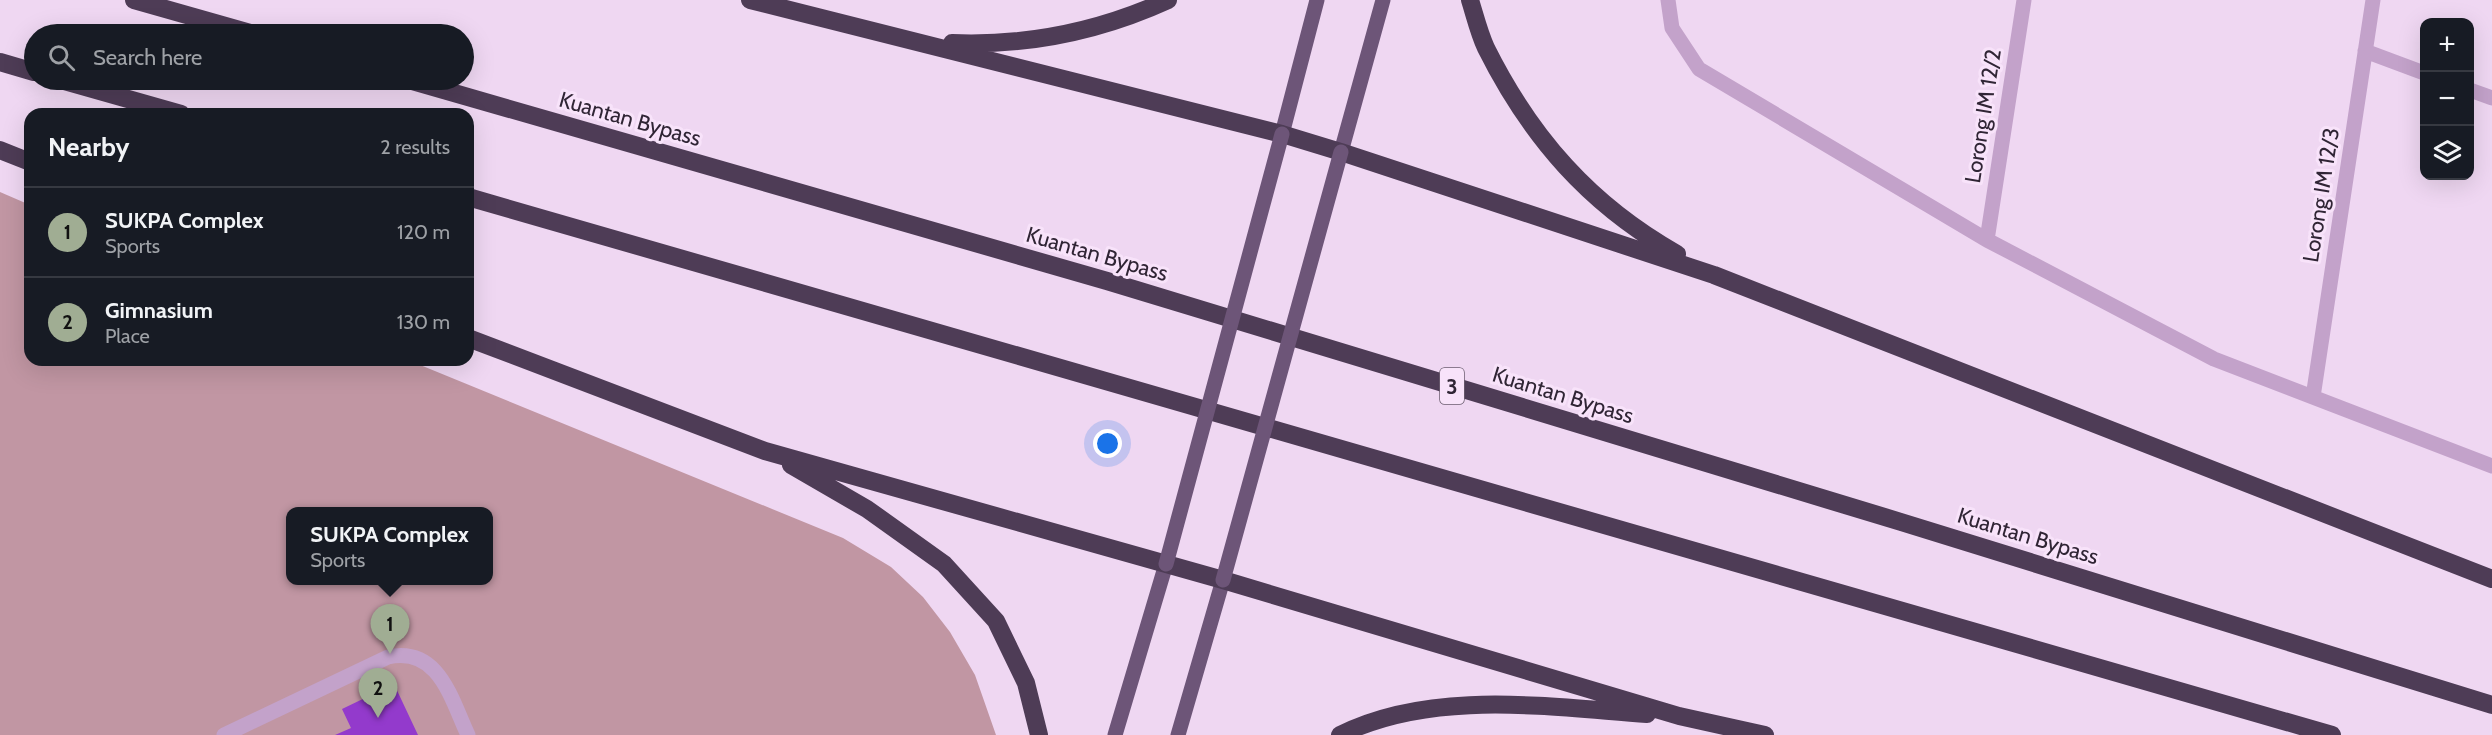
<!DOCTYPE html>
<html lang="en">
<head>
<meta charset="utf-8">
<style>
	body { margin:0; font-family:Cabin,sans-serif; background:#242831; color:#f1f3f6 }
	.controls { position:absolute; right:18px; top:18px; display:grid; overflow:hidden; border-radius:12px; box-shadow:0 6px 24px #0002 }
	.controls button { width:54px; height:54px; display:grid; place-items:center; padding:0; border:0; border-bottom:2px solid #363941; background:#171b24; color:#f1f3f6; font:30px sans-serif }
	.you { position:absolute; left:1108px; top:444px; width:21px; height:21px; margin:-15px; border:4px solid #fff; border-radius:50%; background:#1a73e8; box-shadow:0 0 0 9px #1a73e833 }
	.badge { display:grid; place-items:center; width:39px; height:39px; border-radius:50%; background:#a0ad93; color:#111; font-size:20px; font-weight:700 }
	.pin { position:absolute; translate:-50% -50px; filter:drop-shadow(0 2px 3px #0008) }
	.pin::after { content:''; position:absolute; top:32px; width:21px; height:18px; background:inherit; clip-path:polygon(0 0,100% 0,50% 100%) }
	.popup { position:absolute; left:286px; top:507px; width:207px; height:78px; box-sizing:border-box; display:grid; place-content:center; border-radius:12px; background:#171b24; filter:drop-shadow(0 2px 4px #0005); font-size:20px; white-space:nowrap; color:#9ea1a6 }
	.popup b { font-size:22px; color:#f1f3f6 }
	.popup::after { content:''; position:absolute; left:50%; top:100%; margin-left:-12px; border:12px solid transparent; border-top-color:#171b24 }
	.list { margin:0; padding:0; list-style:none }
	h2 { display:flex; justify-content:space-between; align-items:center; height:78px; margin:0; padding:0 24px; font-size:26px }
	h2 small { font-size:20px; font-weight:400; color:#9ea1a6 }
	.list li { display:grid; grid-template-columns:39px 1fr auto; gap:18px; align-items:center; box-sizing:border-box; height:90px; padding:0 24px; border-top:2px solid #363941 }
	.list b { display:block; font-size:22px; white-space:nowrap }
	.list p { margin:0; font-size:20px; white-space:nowrap; color:#9ea1a6 }
	.list em { font-size:20px; font-style:normal; color:#9ea1a6 }
	.icon { flex:none; width:33px; height:33px; fill:none; stroke:currentColor; stroke-width:2; stroke-linecap:round; stroke-linejoin:round }
	.map { position:relative; flex:none; width:2492px; height:735px; overflow:hidden }
	.search { position:absolute; background:#171b24; box-shadow:0 6px 24px #0002; left:24px; top:24px; width:450px; height:66px; display:flex; align-items:center; gap:15px; box-sizing:border-box; padding:0 21px; border-radius:33px; color:#9ea1a6; font-size:22px }
	.panel { position:absolute; background:#171b24; box-shadow:0 6px 24px #0002; left:24px; top:108px; width:450px; height:258px; border-radius:18px }
	.map>svg:first-child { display:block }
</style>
</head>
<body>
<div class="map">
<svg width="2492" height="735" viewBox="0 0 2492 735">
	<rect width="100%" height="100%" fill="#efd7f2"/>
	<path fill="#c196a3" fill-rule="evenodd" d="M0,192l30,13v155h378l435,178 48,29 32,30 27,35 25,43 21,60h-996zM291,512h198v68h-198z"/>
	<path fill="#933acc" d="M394,684l24,51h-83l16,-7 -9,-19z"/>
	<g fill="none" stroke-linecap="round" stroke-linejoin="round">
		<path stroke="#c3a2ca" stroke-width="15" d="M1668,0l4,28 27,41 288,171 227,119 278,107
			M2365,51l59,22
			M2470,90l22,8
			M1987,240l37,-240
			M2313,397l60,-397
			M224,735l164,-78c51,-11 63,42 80,78"/>
		<path stroke="#6d5578" stroke-width="15" d="M1282,134l35,-134
			M1341,152l42,-152
			M1115,735l51,-171
			M1178,735l45,-155"/>
		<path stroke="#4e3c56" stroke-width="18" d="M134,0l120,34
			M750,0l532,134 59,18 373,123 778,304
			M1470,0c5,16 9,33 16,48 45,90 104,157 191,206
			M952,43c75,3 148,-12 216,-43
			M0,62l34,10
			M61,80l120,34
			M409,80l698,201 794,241 591,183
			M0,150l30,12
			M468,197l1864,538
			M468,338l297,113 458,129 456,136 86,19
			M791,465l76,44 77,55 52,57 30,62 13,52
			M1340,735c92,-46 208,-28 307,-21"/>
		<path stroke="#6d5578" stroke-width="15" d="M1166,564l116,-430
			M1223,580l118,-428"/>
	</g>
	<g text-anchor="middle" dominant-baseline="central" stroke-width="6" stroke-linejoin="round" paint-order="stroke">
		<rect fill="#f8e3fa" stroke="#6c5e70" stroke-width="1.5" x="1440" y="368" width="24" height="36" rx="4.5"/>
		<g font-size="21" font-weight="bold" fill="#302535">
			<text x="1452" y="386">3</text>
		</g>
		<g font-size="22" fill="#302535" stroke="#f8e3fa">
			<text transform="translate(1983 116) rotate(-81)">Lorong IM 12/2</text>
			<text transform="translate(630 119) rotate(16)">Kuantan Bypass</text>
			<text transform="translate(2321 195) rotate(-81)">Lorong IM 12/3</text>
			<text transform="translate(1097 254) rotate(16)">Kuantan Bypass</text>
			<text transform="translate(1563 395) rotate(17)">Kuantan Bypass</text>
			<text transform="translate(2028 536) rotate(17)">Kuantan Bypass</text>
		</g>
	</g>
</svg>
<div class="controls">
<button>+</button>
<button>−</button>
<button><svg class="icon" aria-label="layers" viewBox="0 0 24 24"><path d="M12 4l9 5-9 5-9-5zM3 14l9 5 9-5"/></svg></button>
</div>
<div class="you"></div>
<div class="pin badge" style="left:390px;top:654px">1</div>
<div class="popup"><b>SUKPA Complex</b>Sports</div>
<div class="pin badge" style="left:378px;top:718px">2</div>
<div class="search"><svg class="icon" aria-label="search" viewBox="0 0 24 24"><circle cx="10" cy="10" r="6"/><path d="M15 15l6 6"/></svg>Search here</div>
<section class="panel">
<h2>Nearby<small>2 results</small></h2>
<ul class="list">
<li><span class="badge">1</span><div><b>SUKPA Complex</b><p>Sports</p></div><em>120 m</em></li>
<li><span class="badge">2</span><div><b>Gimnasium</b><p>Place</p></div><em>130 m</em></li>
</ul>
</section>
</div>
</body>
</html>
